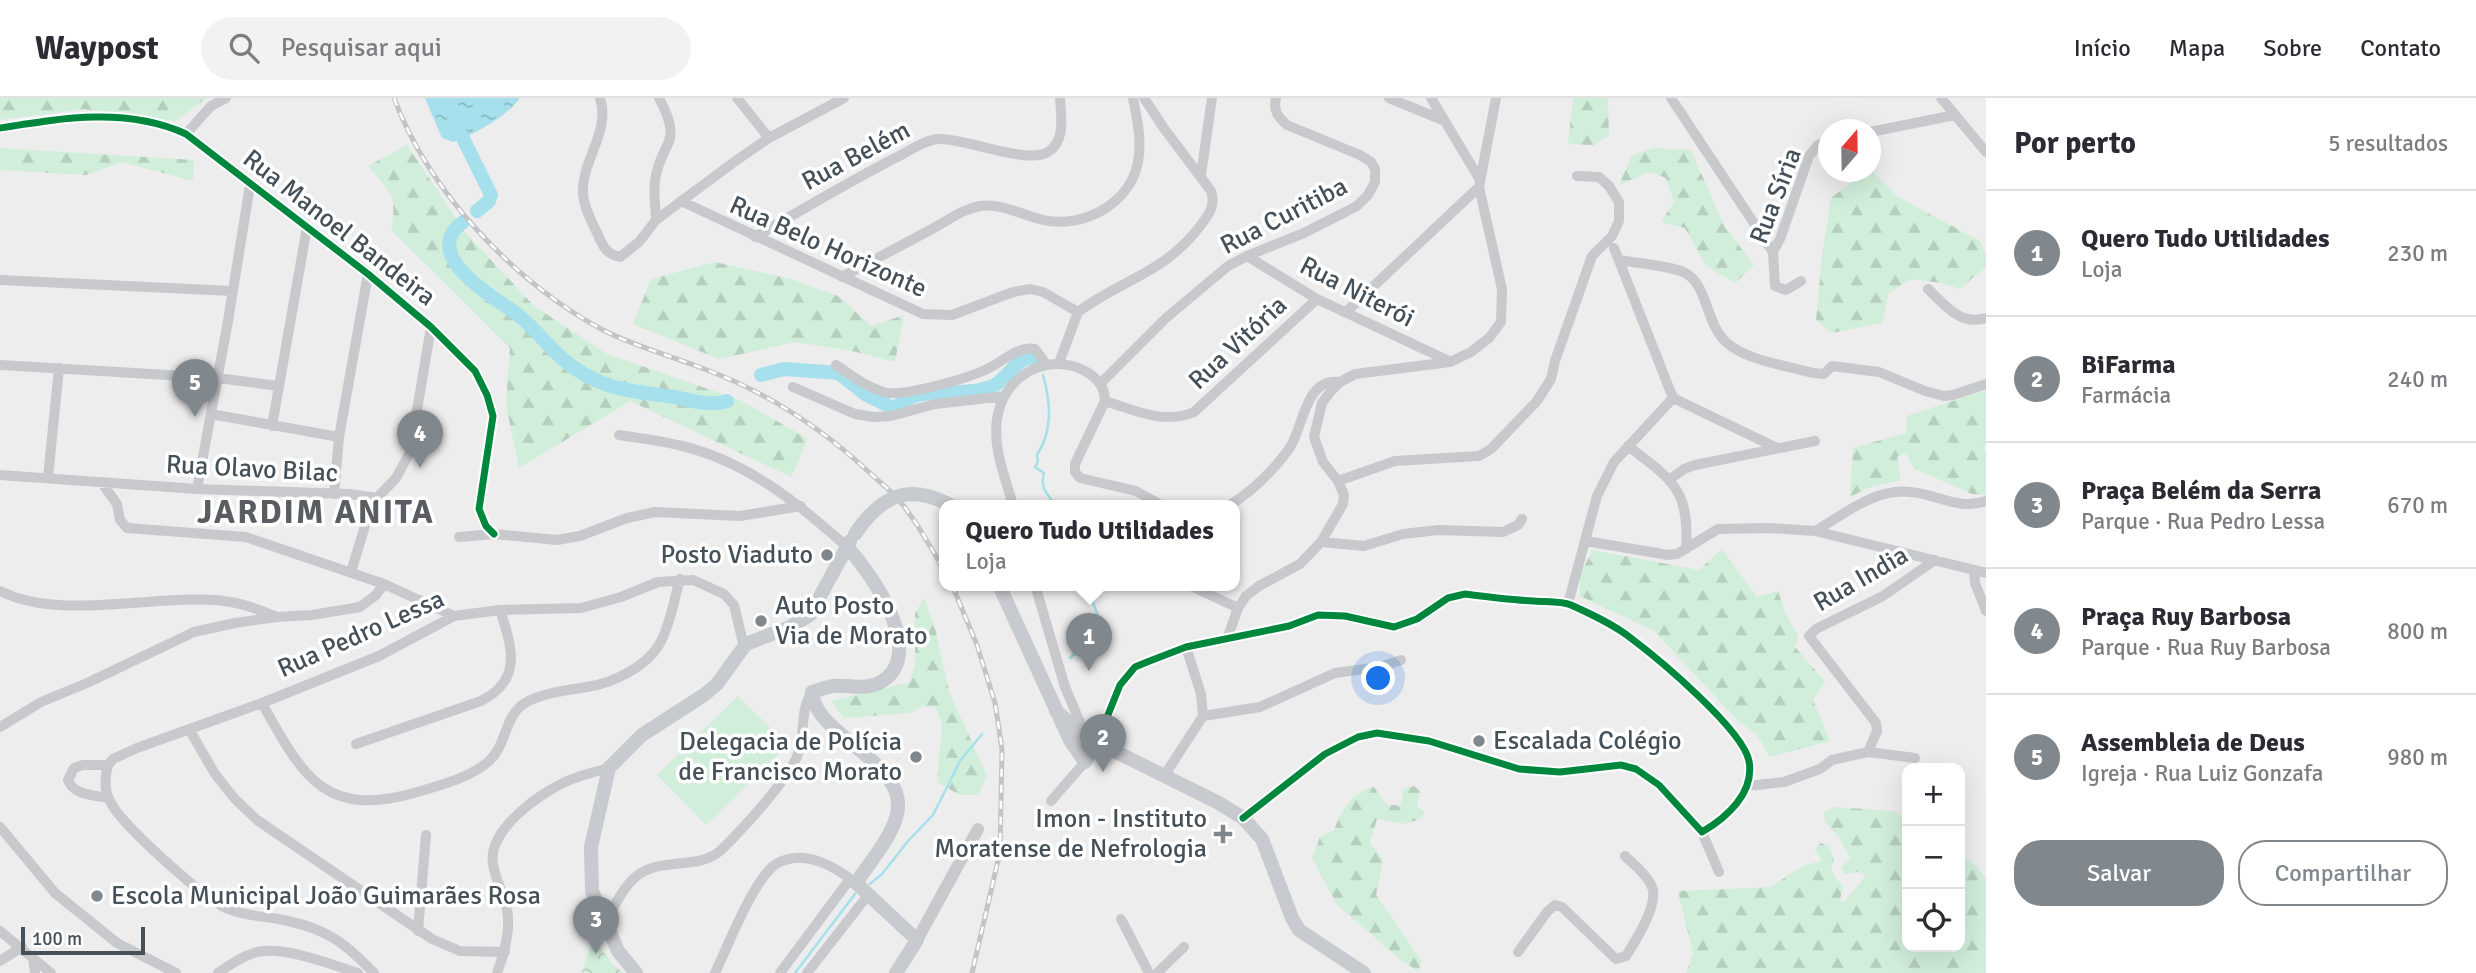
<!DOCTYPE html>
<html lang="pt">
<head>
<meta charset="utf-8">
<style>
	body { margin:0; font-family:Signika,sans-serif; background:#f2f2f3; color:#2b2b33 }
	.controls { position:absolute; right:21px; bottom:21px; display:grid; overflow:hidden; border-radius:14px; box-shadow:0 7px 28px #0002 }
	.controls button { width:63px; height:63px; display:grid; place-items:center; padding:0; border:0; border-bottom:2px solid #e1e1e2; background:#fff; color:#2b2b33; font:35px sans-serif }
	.compass { position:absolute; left:1818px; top:21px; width:63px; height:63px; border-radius:50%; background:#fff; box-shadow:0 7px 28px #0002; rotate:20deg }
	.scale { position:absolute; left:21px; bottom:18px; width:124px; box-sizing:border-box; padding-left:7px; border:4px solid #455059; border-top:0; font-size:19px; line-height:24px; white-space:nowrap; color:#455059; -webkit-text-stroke:5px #fff; paint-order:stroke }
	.you { position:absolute; left:1379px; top:581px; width:24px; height:24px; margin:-18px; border:5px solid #fff; border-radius:50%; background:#1a73e8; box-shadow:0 0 0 10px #1a73e833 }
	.badge { display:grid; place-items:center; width:46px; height:46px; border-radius:50%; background:#80878d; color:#fff; font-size:23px; font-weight:700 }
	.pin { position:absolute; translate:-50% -58px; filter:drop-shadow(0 2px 4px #0008) }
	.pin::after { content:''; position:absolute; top:37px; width:24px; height:21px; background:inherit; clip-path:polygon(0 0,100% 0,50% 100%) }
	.popup { position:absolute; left:939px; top:402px; width:301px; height:91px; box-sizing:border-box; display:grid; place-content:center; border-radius:14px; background:#fff; filter:drop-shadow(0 2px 5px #0005); font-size:23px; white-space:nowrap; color:#7c7c81 }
	.popup b { font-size:26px; color:#2b2b33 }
	.popup::after { content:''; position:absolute; left:50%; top:100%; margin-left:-14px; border:14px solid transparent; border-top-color:#fff }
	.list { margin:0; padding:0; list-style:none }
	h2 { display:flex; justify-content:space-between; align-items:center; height:91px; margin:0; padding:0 28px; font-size:30px }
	h2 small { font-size:23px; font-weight:400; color:#7c7c81 }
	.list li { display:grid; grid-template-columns:46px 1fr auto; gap:21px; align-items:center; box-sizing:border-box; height:126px; padding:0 28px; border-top:2px solid #e1e1e2 }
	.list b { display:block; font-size:26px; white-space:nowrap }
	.list p { margin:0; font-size:23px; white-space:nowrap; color:#7c7c81 }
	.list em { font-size:23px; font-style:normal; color:#7c7c81 }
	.actions { display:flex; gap:14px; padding:21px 28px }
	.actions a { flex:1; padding:16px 0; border:2px solid #80878d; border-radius:28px; text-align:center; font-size:24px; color:#80878d }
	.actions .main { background:#80878d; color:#fff }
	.icon { flex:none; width:38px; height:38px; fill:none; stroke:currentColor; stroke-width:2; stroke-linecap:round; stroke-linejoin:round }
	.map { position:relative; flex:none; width:1986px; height:875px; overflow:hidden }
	header { display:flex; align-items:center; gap:42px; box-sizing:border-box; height:98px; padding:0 35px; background:#fff; border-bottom:2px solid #e1e1e2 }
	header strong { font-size:33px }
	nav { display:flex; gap:38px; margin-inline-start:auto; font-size:24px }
	.search { width:490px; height:63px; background:#f2f2f3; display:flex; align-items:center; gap:18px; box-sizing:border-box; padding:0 24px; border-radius:38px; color:#7c7c81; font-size:26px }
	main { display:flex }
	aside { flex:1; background:#fff }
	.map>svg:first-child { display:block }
</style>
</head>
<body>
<header>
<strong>Waypost</strong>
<div class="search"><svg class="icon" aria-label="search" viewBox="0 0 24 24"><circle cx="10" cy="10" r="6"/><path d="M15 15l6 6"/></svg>Pesquisar aqui</div>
<nav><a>Início</a><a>Mapa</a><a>Sobre</a><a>Contato</a></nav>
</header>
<main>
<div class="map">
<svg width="1986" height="875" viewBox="0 0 1986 875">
	<defs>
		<pattern id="forest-firs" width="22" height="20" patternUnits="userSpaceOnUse" patternTransform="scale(1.75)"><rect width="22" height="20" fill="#d1eeda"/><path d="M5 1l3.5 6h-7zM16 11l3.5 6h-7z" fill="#b5cebd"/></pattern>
		<pattern id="park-crowns" width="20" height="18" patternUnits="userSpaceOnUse" patternTransform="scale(1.75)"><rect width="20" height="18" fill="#d1eeda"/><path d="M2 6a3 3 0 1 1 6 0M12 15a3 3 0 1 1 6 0" fill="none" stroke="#b5cebd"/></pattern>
		<pattern id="water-ripples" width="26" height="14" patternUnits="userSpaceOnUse" patternTransform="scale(1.75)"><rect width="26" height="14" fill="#a5e0ec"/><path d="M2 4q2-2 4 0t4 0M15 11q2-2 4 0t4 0" fill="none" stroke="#88b8c2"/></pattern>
	</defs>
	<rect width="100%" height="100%" fill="#eeeded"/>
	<path fill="#d1eeda" d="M738,598l50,49 -82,80 -49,-50z"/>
	<path fill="url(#forest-firs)" d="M0,0h207l-32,23 -92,-12 -83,11z
		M1573,0h35l1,38 -16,9 -25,-1z
		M407,47l58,87 69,74 73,48 133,46 68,39 -17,38 -161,-76 -111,67 -13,-63 4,-57 -119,-118c7,-35 -1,-38 -23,-64z
		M0,50l194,12 -1,21 -71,-19 -36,13 -86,-5z
		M1654,50l37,2 33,76 30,39 -19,18 -29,-17 -21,-38 -24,-6 13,-20 -8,-24 -16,-6 -31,13 13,-30z
		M1871,72l27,27 82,44 6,14v11l-26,23 -18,-6 -31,-4 -22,14 -7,30 -50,10 -16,-13 6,-64 9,-58 34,-26h5z
		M715,164l76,17 47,17 33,30 33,-11 -9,47 -43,-11 -57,-9 -76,17 -86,-35 18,-45z
		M1986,292v54l-4,4 4,4v43l-14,-1 -57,-25 -10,-16 -8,4 4,23 -33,8 -18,9 3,-49 53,-15 1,-17z
		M1722,451l35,48 21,-6 8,24 13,22 -5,9 31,35 -12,19 17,41 -60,16 -13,-22 -20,-15 -83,-89 -74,-35v-22l13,-24 106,20z
		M924,500l12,34 13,59 38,85 -9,19h-18l-23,-13 5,-59 -7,-16h-16l-7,6 -68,5 -13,-17 79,-19 5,-18v-51z
		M1414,688l6,5 -3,16 7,4 -2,8 -19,5 -26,-5 -7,24 13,17 -7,35 45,65 -2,12 -18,-12 -64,-55 -25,-47 8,-21 14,-7c8,-20 17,-38 40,-43l11,17 16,2 2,-17z
		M1833,709l61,4 13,10v126h53v-93l16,12 10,13v94h-300l7,-19 -15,-63 92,-4 33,-21 19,-5 -7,-11 5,-7 8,2 6,14 -3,9 6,12 6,5 -3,15 4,2 22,-26 -8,-4 -13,2 -4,-7 9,-9 -11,-21 -14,-15 -1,-10z"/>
	<path fill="url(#park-crowns)" d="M593,839l20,28 11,8h-42z"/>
	<path fill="url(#water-ripples)" d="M425,0h95c-15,20 -44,35 -67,44l-11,-4z"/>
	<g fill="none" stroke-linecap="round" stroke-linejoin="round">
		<path stroke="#a5e0ec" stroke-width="2.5" d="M1043,277c8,28 10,55 -6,80l1,6 -3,6 9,6c-4,16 2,18 11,32
			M1070,560l29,-26 3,-6 -16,-41
			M870,786l12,-10 26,-33 25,-26 27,-54 22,-27
			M795,875l60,-79"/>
		<path stroke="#a5e0ec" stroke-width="14" d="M454,22l37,75 -2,6 -12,10
			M463,124c-45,34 32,75 55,93 17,13 29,31 46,45 35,30 67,31 110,37 16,3 37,10 53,4
			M761,277l23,-6 55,4 26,21 28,14c6,-3 12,-8 19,-11 19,-9 56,0 81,-11 15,-7 27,-35 44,-26"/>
		<path stroke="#c7c9cc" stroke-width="10" d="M600,0c11,35 -19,62 -17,96 1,14 9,28 15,41 5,12 9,19 22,22l19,-15 17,-22 78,-58 35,-24 75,-40
			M737,0l32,40
			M1389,0l56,23
			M1431,0l49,82
			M1671,0l102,154
			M1941,0l45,54
			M0,30c62,-10 127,-21 186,6l182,140 63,53 44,44 12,24 6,21 -14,93 7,17 8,8
			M1870,34l85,-17
			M186,36l25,-28 15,-8
			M1201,77l11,-77
			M681,103l242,113 29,1 61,-23 17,-3 13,3 35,20
			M656,122c0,-12 -3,-26 -1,-39 5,-41 30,-34 4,-83
			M755,139c46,-27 92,-54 140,-79 13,-6 29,-18 43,-19 28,-1 89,26 110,13 18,-11 13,-36 12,-54
			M1614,150l59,150 104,50
			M1247,158l70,43 132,62
			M1619,162c16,3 56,6 68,14 21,13 19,51 40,69 19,17 60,23 86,30l11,1 8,-8 47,6 46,19 19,5 9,-1 33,-11
			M842,179c30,-16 60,-32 90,-48 15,-8 31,-20 48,-23 22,-3 42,9 63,14 40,9 87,-16 95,-58 4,-22 -1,-43 -5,-64
			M0,182l232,11
			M1801,183l-15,9 -11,-4 -2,-34 7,-13 29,-83 8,-10 11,-6
			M1928,191c17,16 32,37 58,29
			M1346,214l133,-125
			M1059,265l19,-51c44,-33 86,-38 123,-87 8,-11 15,-20 10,-34l-48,-64 -19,-29
			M0,267l218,13 60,8
			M836,267c15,10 29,21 47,27 19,6 90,-15 108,-25 13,-7 29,-21 44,-18l11,15
			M1101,285l65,-65 62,-52 19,-10 57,-23 53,-27 11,-11 7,-13v-13l-4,-7 -11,-7 -73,-30c-9,-8 -14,-14 -11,-27
			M793,289l62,27 19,3 17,-1 44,-12 70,-8
			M1105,303c29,9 59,24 89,11l123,-113
			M211,316l128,23
			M272,328l35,-199
			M619,337c19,3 39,5 59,10 67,15 119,57 169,102
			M1628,348c44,34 62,43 58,103
			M0,377l197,14 152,5 28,4
			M48,379l11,-109
			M1670,381l14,-10 11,-4 120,-24
			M1338,383l57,-20 84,-5 12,-7 46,-48 14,-22 4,-18 37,-105 20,-20 7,-15v-19l-10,-16 -10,-9 -22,-1
			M102,385l15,21 3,16 7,8 119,9 138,47 70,32
			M197,391l31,-168 22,-136
			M334,396l5,-57 29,-163
			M1013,407c-8,-28 -22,-61 -15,-91 8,-40 51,-62 87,-43 13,7 20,16 20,30l-30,63v8l5,6 56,13 25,14
			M1230,407c24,-15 42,-33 59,-56 15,-21 15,-72 51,-67
			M1815,433c30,-17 59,-43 96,-39 25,2 50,19 75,9
			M459,439l35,-3 63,6 23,-4 47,-18 28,-6 85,4 61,-10
			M1586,443l82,14 9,-1 41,-25 51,-1 46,3 171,42
			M1321,444l43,4 39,-12 35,-4 65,2 15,-7 4,-6
			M1974,472l1,13 11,28
			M351,474l17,-56 9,-18 19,-20 14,-26 21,-125
			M1035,487l30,102 20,47
			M1189,487l49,23
			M0,493c61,31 157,2 224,10 18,2 34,8 51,15
			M1568,506l29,-108 17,-34 59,-64
			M1227,541l11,-31 8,-12 13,-10 41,-22 21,-22 22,-38 1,-9 -6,-14 -15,-19 -9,-25 8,-34 9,-12 9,-9 15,-8 95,-12 21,-10 18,-14 12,-16 1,-33 -23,-102 17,-89
			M262,605c42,76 64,117 159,88 23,-7 50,-14 68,-30 18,-16 15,-45 36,-58 17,-10 43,-13 62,-16 26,-4 62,-21 74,-46 10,-19 13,-42 19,-62
			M1203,618l57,-9 75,-34 45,-6 21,-7
			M0,629l41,-25 46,-19 107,-51 41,-9 42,-6 35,-2 48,-8 16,-12 8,-11
			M189,631l26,45 20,25 22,21 175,119 28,12 45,1
			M1097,644l23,-57 15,-18 12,-5 39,-15 103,-21 29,-11 27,1 49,11 23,-8 31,-21 17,-4c23,3 46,6 69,7 12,1 27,0 37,4 20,9 44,20 61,34 28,21 111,91 117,122 6,32 -23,57 -47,71l-43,-47 -23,-16 -15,-4 -61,7 -41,-3 -90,-28 -52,-8 -19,4 -33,17 -82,64
			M356,646l125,-43c42,-21 31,-54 19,-91
			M1868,654l9,-21 -1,-8 -67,-87 7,-7 67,-33 52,-36
			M108,667l5,-6 24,-11 125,-45 117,-47 75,-40 46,-6 81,-2 40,-11 37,-15 35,-2 31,14 10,11 10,42
			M108,667c-3,11 -4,25 2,36 9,22 90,93 112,105 19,10 42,10 62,14 43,9 60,22 90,53
			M1164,678l39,-60 -2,-22 -15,-47
			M1747,688l37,-4 36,-13 12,-9 36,-8 47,6
			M108,700c-14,-3 -35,-3 -40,-18l6,-12 9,-3h25
			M1051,703l34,-39
			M0,729l55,66 62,50 59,30
			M1702,734l17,40
			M1121,821l28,54
			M604,825c10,-15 19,-37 34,-48 24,-18 60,-5 82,-24 20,-19 69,-72 78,-97 8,-21 1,-42 14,-62
			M0,833l51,42
			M418,833l8,-96
			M1518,854l29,-40 8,-7 7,2 54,52 10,-3c10,-16 30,-47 27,-66 -3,-13 -19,-25 -28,-34
			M33,859l2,16
			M0,863l22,-14
			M218,875c12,-8 24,-17 39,-21 28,-6 73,12 101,21
			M497,875c8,-21 15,-46 9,-68 -4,-14 -11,-27 -13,-41 -6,-36 55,-78 85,-87 10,-4 21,-6 31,-9
			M715,875c12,-25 39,-95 61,-109 28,-16 58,2 80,19
			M780,875l70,-94
			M807,875l61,-78
			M1157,875l27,-26"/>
		<path stroke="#c7c9cc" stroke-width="12" d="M917,842l61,-111"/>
		<path stroke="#c7cace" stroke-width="14" d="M847,449c25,27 81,107 34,135 -15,9 -33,2 -48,4 -7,1 -14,4 -21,6 1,5 2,11 5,16 19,35 95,62 79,110 -7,23 -27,45 -40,65l61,57 -21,33
			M999,487l71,155 15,22 12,-20
			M1056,613l30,26 131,65 26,16 19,21 30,79 7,12 65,43
			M636,875l-18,-22 -26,-60 -1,-44 18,-79 33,-33 62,-40 13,-11 29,-40 44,-17 20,-12 40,-74"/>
		<g stroke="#c2c4c6" stroke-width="5">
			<path id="rail" d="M394,0c35,94 120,184 209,232 33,17 69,26 104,40 61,23 116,59 164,104 9,8 19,16 27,25 18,21 33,48 46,72
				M952,487l25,60 18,58 7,46 -2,103 -28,121"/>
		</g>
		<use href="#rail" stroke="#fff" stroke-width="2.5" stroke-dasharray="8" stroke-linecap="butt"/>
		<path stroke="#c7cace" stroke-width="14" d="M855,436c25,-37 52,-52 95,-29"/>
		<g stroke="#fff" stroke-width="11">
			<path id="cycleway" d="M0,30c62,-10 127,-21 186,6l182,140 63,53 44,44 12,24 6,21 -14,93 7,17 8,8
				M1097,644l23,-57 15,-18 12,-5 39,-15 103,-21 29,-11 27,1 49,11 23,-8 31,-21 17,-4c23,3 46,6 69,7 12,1 27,0 37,4 20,9 44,20 61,34 28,21 111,91 117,122 6,32 -23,57 -47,71l-43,-47 -23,-16 -15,-4 -61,7 -41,-3 -90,-28 -52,-8 -19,4 -33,17 -82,64"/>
		</g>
		<use href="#cycleway" stroke="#00873e" stroke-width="7"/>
	</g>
	<g fill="#80878d" stroke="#fff" stroke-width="2.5">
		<circle cx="827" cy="457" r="7"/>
		<circle cx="761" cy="523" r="7"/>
		<circle cx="1479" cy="643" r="7"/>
		<circle cx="916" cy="659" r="7"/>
		<path d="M1219.5 725.5h7v7h7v7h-7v7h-7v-7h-7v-7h7z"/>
		<circle cx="97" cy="798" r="7"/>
	</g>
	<g text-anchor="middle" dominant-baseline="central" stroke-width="7" stroke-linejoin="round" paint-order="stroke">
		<g font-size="26" fill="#455059" stroke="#fff">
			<text transform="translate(856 58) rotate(-28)">Rua Belém</text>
			<text transform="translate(1776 98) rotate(-69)">Rua Síria</text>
			<text transform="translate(1284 118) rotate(-27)">Rua Curitiba</text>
			<text transform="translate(339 130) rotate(38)">Rua Manoel Bandeira</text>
			<text transform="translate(828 149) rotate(24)">Rua Belo Horizonte</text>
			<text transform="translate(1357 194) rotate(27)">Rua Niterói</text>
			<text transform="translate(1238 245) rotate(-43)">Rua Vitória</text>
			<text transform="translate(252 371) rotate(3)">Rua Olavo Bilac</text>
			<text transform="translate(1861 481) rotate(-30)">Rua India</text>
			<text transform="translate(361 536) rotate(-24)">Rua Pedro Lessa</text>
		</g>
		<g font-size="26" fill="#455059" stroke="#fff" text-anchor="end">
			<text x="813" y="457">Posto Viaduto</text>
			<text x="775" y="508" text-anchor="start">Auto Posto<tspan x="775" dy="30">Via de Morato</tspan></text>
			<text x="1493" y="643" text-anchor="start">Escalada Colégio</text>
			<text x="902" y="644">Delegacia de Polícia<tspan x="902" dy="30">de Francisco Morato</tspan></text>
			<text x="1207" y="721">Imon - Instituto<tspan x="1207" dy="30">Moratense de Nefrologia</tspan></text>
			<text x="111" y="798" text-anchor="start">Escola Municipal João Guimarães Rosa</text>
		</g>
		<g font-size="33" font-weight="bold" letter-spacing="2" fill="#595d61" stroke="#fff">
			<text x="316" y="414">JARDIM ANITA</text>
		</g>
	</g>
</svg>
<div class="controls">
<button>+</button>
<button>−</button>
<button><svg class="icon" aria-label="locate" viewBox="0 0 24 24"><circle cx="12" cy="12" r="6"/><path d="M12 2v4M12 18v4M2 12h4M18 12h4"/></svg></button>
</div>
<svg class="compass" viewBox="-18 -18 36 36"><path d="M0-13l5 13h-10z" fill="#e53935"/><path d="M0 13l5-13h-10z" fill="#7c7c81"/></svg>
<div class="scale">100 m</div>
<div class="you"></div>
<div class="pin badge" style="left:1089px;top:573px">1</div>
<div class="popup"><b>Quero Tudo Utilidades</b>Loja</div>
<div class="pin badge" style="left:1103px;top:674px">2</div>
<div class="pin badge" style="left:596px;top:856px">3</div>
<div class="pin badge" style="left:420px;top:370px">4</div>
<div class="pin badge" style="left:195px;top:319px">5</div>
</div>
<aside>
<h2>Por perto<small>5 resultados</small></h2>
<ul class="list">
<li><span class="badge">1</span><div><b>Quero Tudo Utilidades</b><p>Loja</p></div><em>230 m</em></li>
<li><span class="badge">2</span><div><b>BiFarma</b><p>Farmácia</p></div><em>240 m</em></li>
<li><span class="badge">3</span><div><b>Praça Belém da Serra</b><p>Parque · Rua Pedro Lessa</p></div><em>670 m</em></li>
<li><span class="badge">4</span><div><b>Praça Ruy Barbosa</b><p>Parque · Rua Ruy Barbosa</p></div><em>800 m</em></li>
<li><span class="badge">5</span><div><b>Assembleia de Deus</b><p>Igreja · Rua Luiz Gonzafa</p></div><em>980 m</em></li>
</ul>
<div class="actions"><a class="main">Salvar</a><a>Compartilhar</a></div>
</aside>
</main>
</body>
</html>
